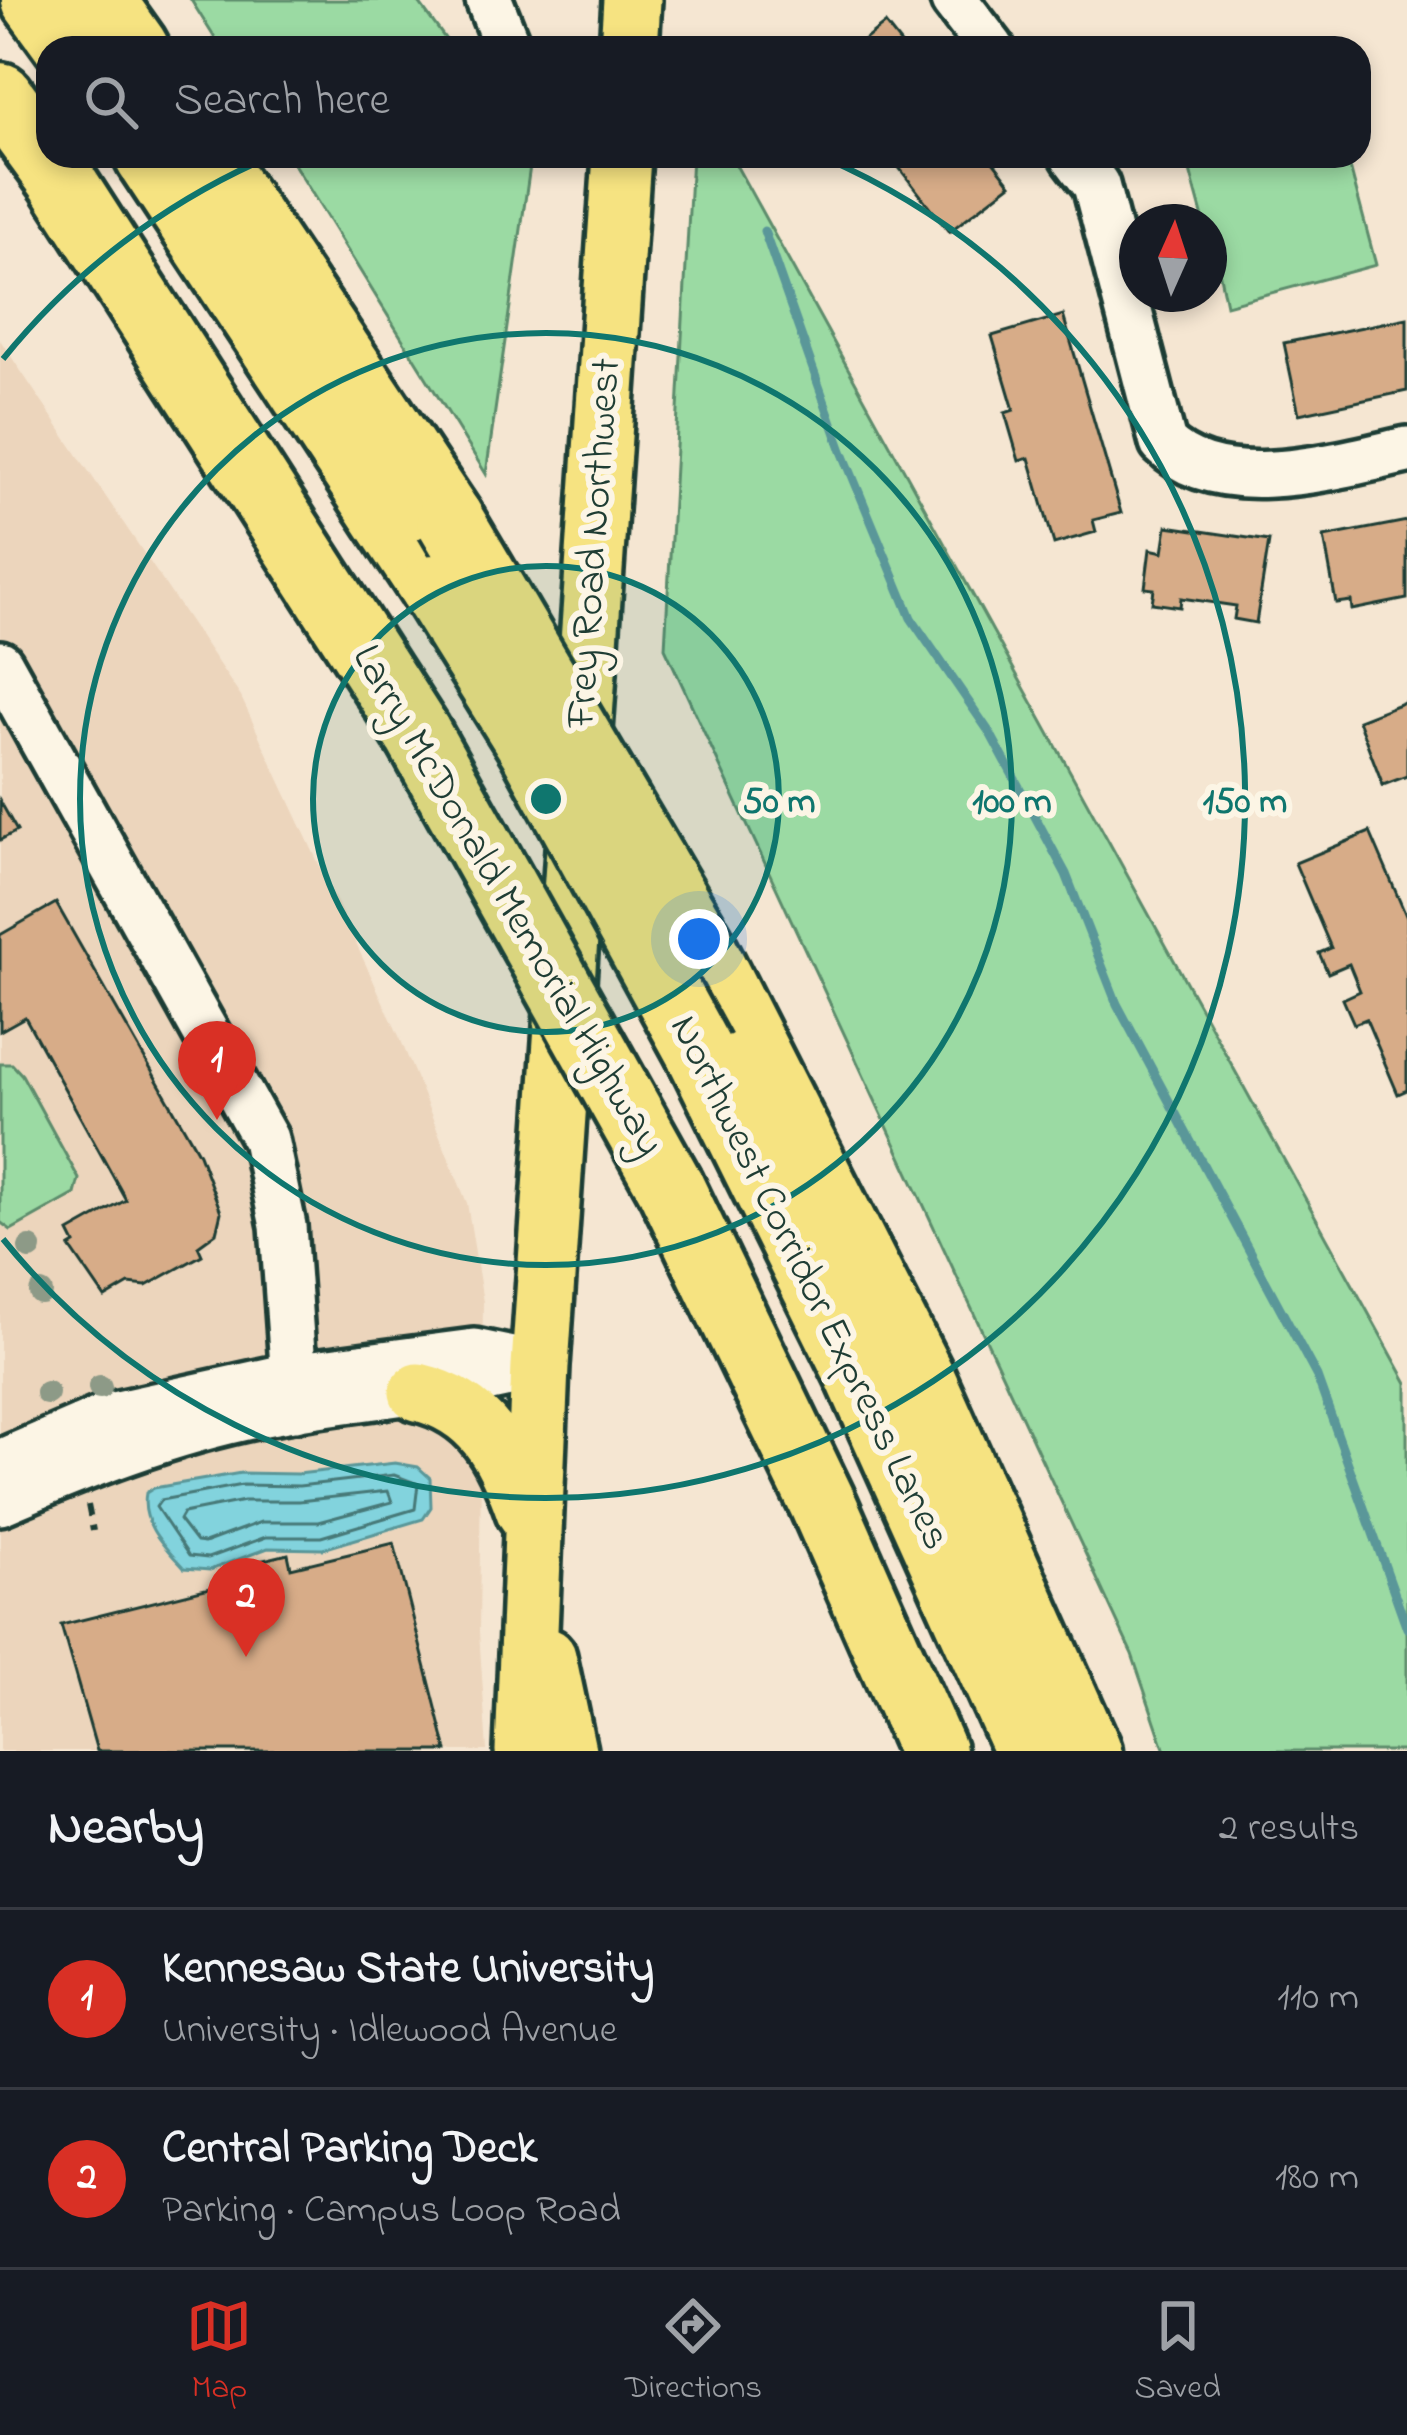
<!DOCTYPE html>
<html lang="en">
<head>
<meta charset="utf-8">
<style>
	body { margin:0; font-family:"Indie Flower",sans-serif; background:#20242c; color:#f1f3f6 }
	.compass { position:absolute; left:1119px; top:204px; width:108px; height:108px; border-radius:50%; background:#171b24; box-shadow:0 6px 18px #0003; rotate:3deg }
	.you { position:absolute; left:699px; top:939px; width:42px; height:42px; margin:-30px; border:9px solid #fff; border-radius:50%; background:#1a73e8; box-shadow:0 0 0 18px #1a73e833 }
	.badge { display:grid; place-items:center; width:78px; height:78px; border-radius:50%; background:#d93025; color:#fff; font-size:39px; font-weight:700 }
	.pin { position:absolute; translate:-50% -99px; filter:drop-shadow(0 3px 6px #0008) }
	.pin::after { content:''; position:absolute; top:63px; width:42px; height:36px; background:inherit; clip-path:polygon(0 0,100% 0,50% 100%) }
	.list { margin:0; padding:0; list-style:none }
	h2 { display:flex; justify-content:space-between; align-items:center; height:156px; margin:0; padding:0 48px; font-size:51px }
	h2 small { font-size:39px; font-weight:400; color:#9ea1a6 }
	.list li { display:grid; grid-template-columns:78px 1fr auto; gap:36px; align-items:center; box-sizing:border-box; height:180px; padding:0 48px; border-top:3px solid #363941 }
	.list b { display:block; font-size:45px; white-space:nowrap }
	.list p { margin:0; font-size:39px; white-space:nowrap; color:#9ea1a6 }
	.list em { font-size:39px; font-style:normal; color:#9ea1a6 }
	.icon { flex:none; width:66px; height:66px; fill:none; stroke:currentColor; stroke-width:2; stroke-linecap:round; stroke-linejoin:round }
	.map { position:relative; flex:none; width:1407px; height:1751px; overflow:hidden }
	.search { position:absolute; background:#171b24; box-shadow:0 6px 18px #0003; left:36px; right:36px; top:36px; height:132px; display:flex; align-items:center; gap:30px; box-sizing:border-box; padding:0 42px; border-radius:36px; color:#9ea1a6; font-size:45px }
	.sheet { height:516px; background:#171b24 }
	nav { display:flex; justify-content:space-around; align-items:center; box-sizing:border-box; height:168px; border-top:3px solid #363941; background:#171b24; font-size:33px; color:#9ea1a6 }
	nav a { display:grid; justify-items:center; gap:6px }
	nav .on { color:#d93025 }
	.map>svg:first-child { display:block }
</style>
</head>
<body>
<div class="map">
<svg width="1407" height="1751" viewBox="0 0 1407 1751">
	<rect width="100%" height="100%" fill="#f5e6d2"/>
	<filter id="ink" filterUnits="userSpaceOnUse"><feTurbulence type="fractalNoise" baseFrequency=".00833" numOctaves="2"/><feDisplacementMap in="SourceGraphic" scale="24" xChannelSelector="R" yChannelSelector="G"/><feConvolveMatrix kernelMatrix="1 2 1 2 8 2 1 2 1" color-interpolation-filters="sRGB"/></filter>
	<g filter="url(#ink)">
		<path fill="#ecd5bc" d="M0,340l241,357 159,341 67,165 16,99 -4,330 8,119h-487z"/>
		<path fill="#9bdaa3" stroke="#5d8c6c" stroke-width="3" d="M191,0h226l35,48h-231z
			M289,156l242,3 -45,315z
			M692,156h39l676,1227v368h-242l-33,-97 -467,-1006z
			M1186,156h161l29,109 -150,40 -17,-83h-5z
			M0,1064h12l10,11 57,104 -4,15 -64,36 -11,-8z"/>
		<path fill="#82d3dd" stroke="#5a9799" stroke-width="3" d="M395,1463l23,4 12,11 1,29 -8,12 -100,30 -55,-1 -58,22 -26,-2c-19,-21 -44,-44 -38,-75l8,-5 87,-15 57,1z"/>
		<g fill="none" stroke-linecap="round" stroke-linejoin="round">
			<path stroke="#477978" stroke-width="3" d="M394,1475l24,9 -3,25 -94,28h-55l-58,21 -19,-2 -33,-49 5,-7 81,-15 57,1z
				M388,1491l4,11 -74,20h-57l-57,21 -8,-1 -17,-22 4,-7 61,-12h55z"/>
			<path stroke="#5a9799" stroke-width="9" d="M764,231l78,220 69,167 79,115 76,141 51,130 200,373 90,251"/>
		</g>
		<path fill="#d7ac88" stroke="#1f3d34" stroke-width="3" d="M885,24l19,24h-50z
			M890,156h99l22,28 -62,48z
			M1063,315l58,198 -28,7 3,12 -42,12 -25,-86 -10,3 -14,-48 9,-3 -22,-74z
			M1407,318v73l-108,23 -15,-71z
			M1407,521v78l-55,11 -1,-9 -15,2 -12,-66z
			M1167,526l102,15 -13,82 -22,-4 2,-13 -55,-8 -1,9 -28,-4 2,-14 -9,-1 5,-39 13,3z
			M1407,701v75l-24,9 -25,-65z
			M0,801l17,30 -17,9z
			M1370,832l37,86v172l-9,4 -32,-75 -12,5 -11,-25 17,-8 -11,-27 -21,9 -9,-20 12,-5 -36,-85z
			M56,903l143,251 22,58 -5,21 -18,13 4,9 -56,31 -17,-2 -24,14 -35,-51 5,-3 -6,-12 57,-32 -101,-183 -25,14v-96z
			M394,1543l53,208h-350l-36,-126 201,-50 -3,-14 29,-7 3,14z"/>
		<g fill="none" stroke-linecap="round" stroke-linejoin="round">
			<g stroke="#1f3d34" stroke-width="54">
				<path id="minor" d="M489,0l19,48
					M954,0l37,48
					M1074,156l22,29 67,258c55,57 176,22 244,7
					M0,664l265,475 18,87 13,182
					M0,1463l109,-47 182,-40 183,-24 57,12
					M0,1502c84,-36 170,-70 260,-88 93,-19 188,-22 280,-48"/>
			</g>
			<g stroke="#1f3d34" stroke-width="66">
				<path id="major" d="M629,48l3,-48
					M418,1392c63,15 87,61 107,119
					M547,1657l20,94
					M524,1751l16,-385 82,-1210"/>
			</g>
			<g stroke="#1f3d34" stroke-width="75">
				<path id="highway" d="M35,0l35,48
					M101,0l34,48
					M0,96l60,82 358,557
					M148,156l285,432
					M207,156l243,364
					M701,945l222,437 165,369
					M699,1052l158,319 171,380
					M670,1186l152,316 110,249"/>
			</g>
			<path stroke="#1f3d34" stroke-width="6" stroke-dasharray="12 9" stroke-linecap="butt" d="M88,1505l5,26"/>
			<use href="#minor" stroke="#fcf5e5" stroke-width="45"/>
			<use href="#major" stroke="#f6e381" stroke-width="57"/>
			<use href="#highway" stroke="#f6e381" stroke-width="66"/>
			<g stroke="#1f3d34" stroke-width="75" stroke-linecap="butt">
				<path id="highway-bridge" d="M450,520l251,425
					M433,588l99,159 167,305
					M418,735l252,451"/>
			</g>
			<use href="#highway-bridge" stroke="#f6e381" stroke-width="66"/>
		</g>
		<g fill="#8d9a87">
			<circle cx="30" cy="1248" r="12"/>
			<circle cx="41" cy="1293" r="12"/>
			<circle cx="100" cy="1387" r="12"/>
			<circle cx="47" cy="1393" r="12"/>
		</g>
	</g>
	<circle cx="546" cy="799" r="233" fill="#0f766e" fill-opacity=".12"/>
	<g fill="none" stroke="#0f766e" stroke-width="6">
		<circle cx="546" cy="799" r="233"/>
		<circle cx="546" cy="799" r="466"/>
		<path d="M3 359A699 699 0 0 1 267 158M825 158A699 699 0 1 1 3 1239"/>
	</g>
	<g text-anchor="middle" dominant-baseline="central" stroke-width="12" stroke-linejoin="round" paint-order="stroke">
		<g font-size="42" fill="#1f3d34" stroke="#fcf5e5">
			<text transform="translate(595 543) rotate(-86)">Frey Road Northwest</text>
			<text transform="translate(507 901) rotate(60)">Larry McDonald Memorial Highway</text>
			<text transform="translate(809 1283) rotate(64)">Northwest Corridor Express Lanes</text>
		</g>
	</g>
	<circle cx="546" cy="799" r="18" fill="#0f766e" stroke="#fcf5e5" stroke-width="6"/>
	<g font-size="36" text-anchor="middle" font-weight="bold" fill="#0f766e" stroke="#fcf5e5" stroke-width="12" stroke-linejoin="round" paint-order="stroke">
		<text x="779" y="812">50 m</text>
		<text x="1012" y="812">100 m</text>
		<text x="1245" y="812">150 m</text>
	</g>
</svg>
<svg class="compass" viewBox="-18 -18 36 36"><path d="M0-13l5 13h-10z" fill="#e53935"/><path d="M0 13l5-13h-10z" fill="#9ea1a6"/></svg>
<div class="you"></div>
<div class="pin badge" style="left:217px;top:1120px">1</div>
<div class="pin badge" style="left:246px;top:1657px">2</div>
<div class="search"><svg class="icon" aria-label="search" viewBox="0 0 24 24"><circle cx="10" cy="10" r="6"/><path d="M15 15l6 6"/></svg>Search here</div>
</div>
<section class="sheet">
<h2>Nearby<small>2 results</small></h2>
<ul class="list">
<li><span class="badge">1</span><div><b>Kennesaw State University</b><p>University · Idlewood Avenue</p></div><em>110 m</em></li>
<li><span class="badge">2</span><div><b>Central Parking Deck</b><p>Parking · Campus Loop Road</p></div><em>180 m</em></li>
</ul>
</section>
<nav>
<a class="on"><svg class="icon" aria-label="map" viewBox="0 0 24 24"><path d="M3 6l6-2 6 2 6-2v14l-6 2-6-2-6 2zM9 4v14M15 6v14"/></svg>Map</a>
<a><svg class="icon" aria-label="directions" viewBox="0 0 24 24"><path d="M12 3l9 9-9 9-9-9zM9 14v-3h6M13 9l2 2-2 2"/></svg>Directions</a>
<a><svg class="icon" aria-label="saved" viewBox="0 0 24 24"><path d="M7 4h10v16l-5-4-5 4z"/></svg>Saved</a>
</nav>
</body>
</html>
